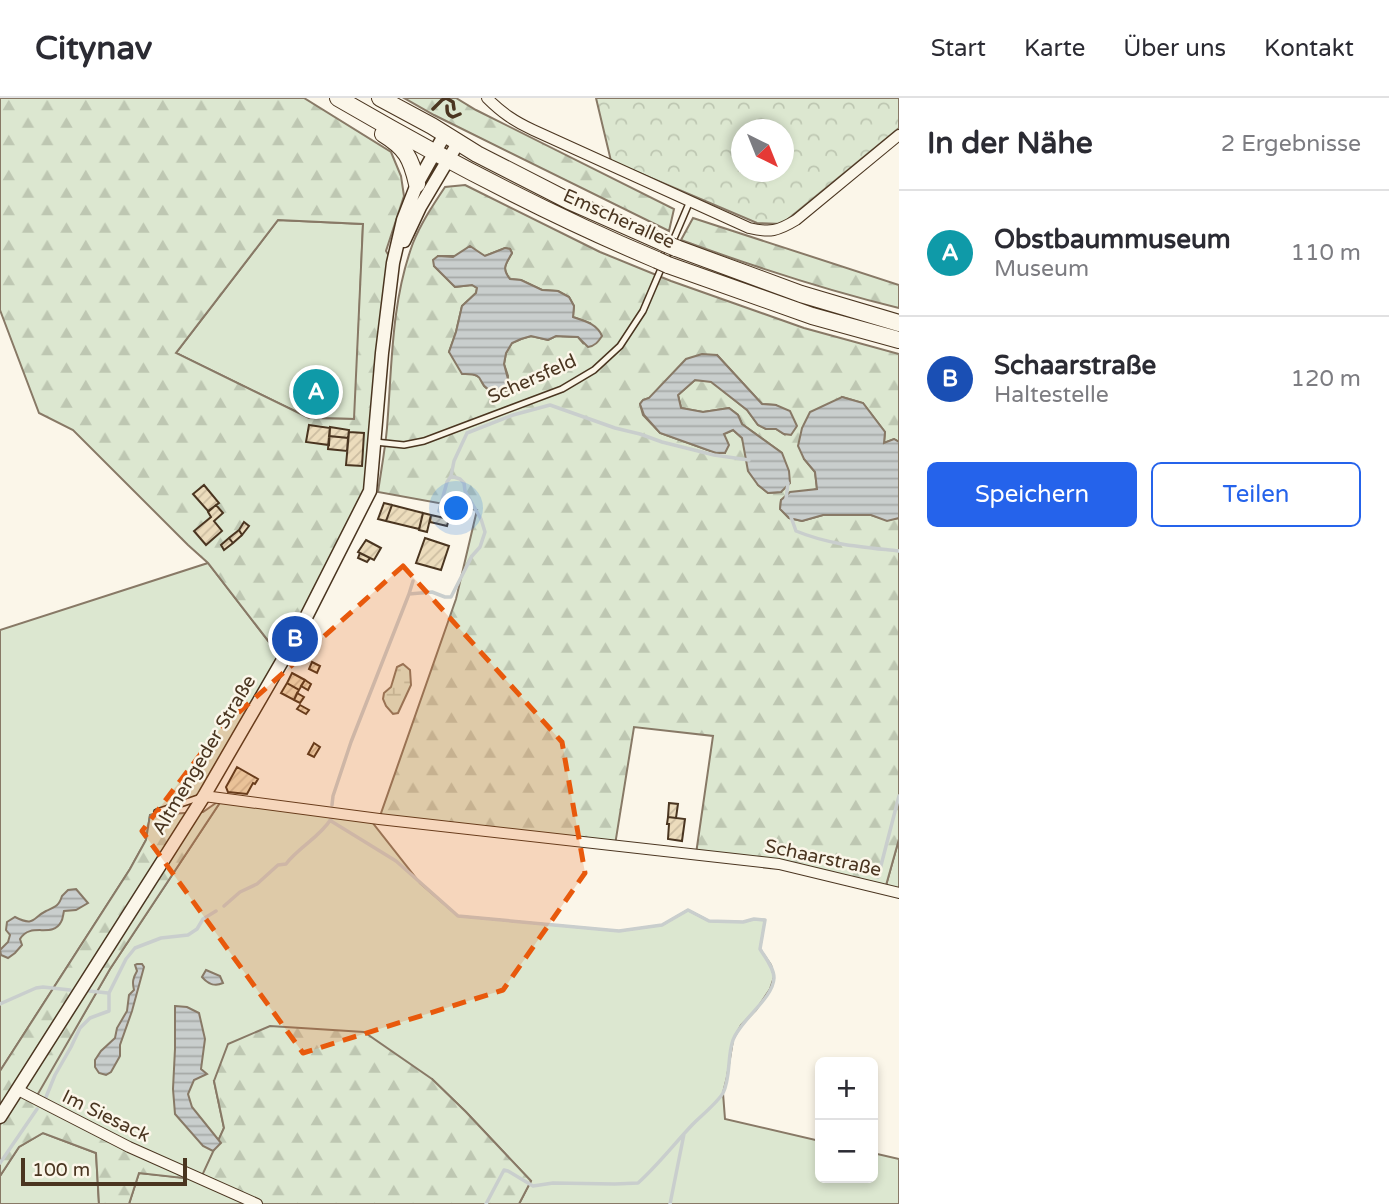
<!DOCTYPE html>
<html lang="de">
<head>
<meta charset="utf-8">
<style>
	body { margin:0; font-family:"Varela Round",sans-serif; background:#f2f2f3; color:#2b2b33 }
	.controls { position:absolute; right:21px; bottom:21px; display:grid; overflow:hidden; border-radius:10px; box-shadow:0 4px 10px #0003 }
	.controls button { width:63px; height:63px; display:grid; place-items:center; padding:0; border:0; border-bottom:2px solid #e1e1e2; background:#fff; color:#2b2b33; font:35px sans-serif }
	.compass { position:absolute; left:731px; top:21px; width:63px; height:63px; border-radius:50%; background:#fff; box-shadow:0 4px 10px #0003; rotate:137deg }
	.scale { position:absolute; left:21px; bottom:18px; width:166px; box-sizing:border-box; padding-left:7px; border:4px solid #4a3520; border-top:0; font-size:19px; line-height:24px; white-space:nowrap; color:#4a3520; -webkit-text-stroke:5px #fbf6e9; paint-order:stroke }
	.you { position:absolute; left:457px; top:411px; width:24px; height:24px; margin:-18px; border:5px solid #fff; border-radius:50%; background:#1a73e8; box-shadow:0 0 0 10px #1a73e833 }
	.badge { display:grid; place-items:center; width:46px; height:46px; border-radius:50%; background:#2563eb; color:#fff; font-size:23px; font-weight:700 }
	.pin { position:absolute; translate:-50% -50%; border:4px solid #fff; box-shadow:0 2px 7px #0006 }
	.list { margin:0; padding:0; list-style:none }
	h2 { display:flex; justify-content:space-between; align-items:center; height:91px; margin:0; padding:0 28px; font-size:30px }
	h2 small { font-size:23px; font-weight:400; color:#7c7c81 }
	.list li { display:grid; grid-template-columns:46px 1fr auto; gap:21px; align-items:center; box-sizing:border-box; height:126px; padding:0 28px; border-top:2px solid #e1e1e2 }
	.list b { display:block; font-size:26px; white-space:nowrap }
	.list p { margin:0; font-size:23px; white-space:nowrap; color:#7c7c81 }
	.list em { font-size:23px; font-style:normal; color:#7c7c81 }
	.actions { display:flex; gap:14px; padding:21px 28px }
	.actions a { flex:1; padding:16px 0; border:2px solid #2563eb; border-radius:10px; text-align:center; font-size:24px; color:#2563eb }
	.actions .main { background:#2563eb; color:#fff }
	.map { position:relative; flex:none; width:899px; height:1106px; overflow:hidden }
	header { display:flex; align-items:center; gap:42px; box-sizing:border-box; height:98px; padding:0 35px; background:#fff; border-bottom:2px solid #e1e1e2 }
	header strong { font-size:33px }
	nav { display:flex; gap:38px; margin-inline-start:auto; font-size:24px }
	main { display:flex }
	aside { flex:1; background:#fff }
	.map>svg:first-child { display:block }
</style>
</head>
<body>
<header>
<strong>Citynav</strong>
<nav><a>Start</a><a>Karte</a><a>Über uns</a><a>Kontakt</a></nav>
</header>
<main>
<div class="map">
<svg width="899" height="1106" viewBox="0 0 899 1106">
	<defs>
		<pattern id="forest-firs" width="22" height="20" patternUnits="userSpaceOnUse" patternTransform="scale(1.75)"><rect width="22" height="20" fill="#dce7d0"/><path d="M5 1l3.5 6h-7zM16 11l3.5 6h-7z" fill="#bec7b2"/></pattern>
		<pattern id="wetland-marsh" width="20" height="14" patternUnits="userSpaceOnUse" patternTransform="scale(1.75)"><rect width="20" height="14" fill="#dce7d0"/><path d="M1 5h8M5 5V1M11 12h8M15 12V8" fill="none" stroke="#bec7b2"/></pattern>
		<pattern id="park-crowns" width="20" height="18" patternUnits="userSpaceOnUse" patternTransform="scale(1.75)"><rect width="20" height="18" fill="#dce7d0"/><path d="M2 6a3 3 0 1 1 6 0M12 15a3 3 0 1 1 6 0" fill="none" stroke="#bec7b2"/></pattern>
		<pattern id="water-rules" width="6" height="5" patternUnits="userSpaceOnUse" patternTransform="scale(1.75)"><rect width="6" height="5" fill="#c9cecd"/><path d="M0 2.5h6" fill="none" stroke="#a5a8a6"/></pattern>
		<pattern id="building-hatch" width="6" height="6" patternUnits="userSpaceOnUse" patternTransform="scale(1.75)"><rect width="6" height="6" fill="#ecdcbc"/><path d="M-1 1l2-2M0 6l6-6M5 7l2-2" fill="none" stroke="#ccbda1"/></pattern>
	</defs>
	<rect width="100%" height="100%" fill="#fbf6e9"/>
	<path fill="#dce7d0" stroke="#887966" stroke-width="2" d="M278,122l85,4 -8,195 -46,-1 -133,-65z
		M208,465l75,97 -79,136 -54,19 -4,25 -16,29 -130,202v-441z
		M223,700l145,19 52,66 38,33 161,15 43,-6 26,-15 21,11 34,1 11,-3 11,1 -5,29 11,16 3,12 -4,12 -14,21 -15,15 -8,15 -6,37 -4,16 2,26 95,22v37h53v-25l26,6v45h-380l12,-23 -65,-69 -34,-33 -218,2 10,47 -23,52 56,24h-128l10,-31 58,6 -163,-80 76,-130z
		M899,741v54l-14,-4z
		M43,1035l53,20 3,51h-99v-28l19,-29z"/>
	<path fill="url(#forest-firs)" stroke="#887966" stroke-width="2" fill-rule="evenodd" d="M0,0h304l87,54 10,24 3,20 -18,55 7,12 -21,217 -89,180 -75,-97 -20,-18 -115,-115 -34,-17 -39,-103zM278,122l85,4 -9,195 -45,-1 -133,-65z
		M404,0h52l20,12 198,99 -5,22 -235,-116z
		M465,87l135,67 71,29 133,47 95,26v88l-5,-3 -10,4 1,-11 -22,-29 -21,-6 -38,62 11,13 2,17 -36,11 -1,9 9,9 13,3 21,-6h48l16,5 12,-2v321l-14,50 -106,-25 -83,-10 17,-118 -79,-9 -19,118 -236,-26 77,-220 21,-89 -99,-18c3,-21 7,-42 9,-64 5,-62 4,-126 26,-185 8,-20 20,-38 32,-56zM505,150l5,1 2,4c-6,11 -11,15 -2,26l11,1 21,10 16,1 11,6 5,9 -1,11 17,6 -7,20 -5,-6 -22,-1 -8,4 -17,-4 -10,3 -9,4 -6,10 -2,11 4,12 -1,15h-17l-6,-5 -3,-8 -8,-4 -24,-22 7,-20 6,-26 14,-13 1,-5 -5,-3 -17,2 -21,-21 4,-10h47zM717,257l45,49 14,1 8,29 -8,-5h-10l-8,-4 -11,-15 -36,-29 -16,-1 -17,15 3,13 22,4 26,-4 9,7 4,9 40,29 -1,39 -13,1 -10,-8 -16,-47 -9,-8 -9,4 1,19h-9l-56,-20 -17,-18 -3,-11 3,-4 6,-2z
		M693,120l206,67v23c-74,-18 -147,-42 -218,-68z
		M223,700l-113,171 -75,130 165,81 24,-52 -10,-47 14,-37 42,-18 94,6 68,47 34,33 65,69 -12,23h-262l-56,-24 -62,-7 -10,31h-30l-3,-51 -53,-20 -24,14 -19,29v-105l130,-202 16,-29 4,-25 53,-3z"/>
	<path fill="url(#wetland-marsh)" stroke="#887966" stroke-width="2" d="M403,566l7,6 1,15 -13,28 -5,1 -7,-8 -3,-7 1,-6 7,-6 6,-20z"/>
	<path fill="url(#park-crowns)" stroke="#887966" stroke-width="2" fill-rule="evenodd" d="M596,0h303v30l-117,96 -25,-1 -146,-62zM741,32h42v42h-42z"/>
	<path fill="url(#water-rules)" stroke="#887966" stroke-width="2" d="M470,148l15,10 20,-8 5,1 2,4c-6,11 -11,15 -2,26l11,1 21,10 16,1 11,6 5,9 -1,11c12,4 24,7 29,19 -4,6 -7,10 -14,11l-10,-10 -22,-1 -8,4 -17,-4 -10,3 -9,4 -6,10 -2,11 5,19 -2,8c-6,-1 -15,1 -19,-2 -12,-7 -1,-16 -26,-15l-13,-22 7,-20 6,-26 14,-13 1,-5 -5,-3 -17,2 -21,-21 -1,-6 5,-4 15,1z
		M702,256l15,1 45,49 14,1 14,6 7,15 -6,9 -7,-1 -8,-5h-10l-8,-4 -11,-15 -36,-28 -16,-2 -17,15 3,13 22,4 26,-4 9,7 4,9 40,29 7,18 1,12 -9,9 -13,1 -10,-8 -10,-14 -6,-33 -9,-8 -9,4 5,11 -4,8h-9l-56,-20 -16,-18 -4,-11 3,-4 6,-2 37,-39z
		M842,299l21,6 22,29 -1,11 10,-4 5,3v76l-12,3 -16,-6h-48l-21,6 -13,-3 -9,-9 1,-9 9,-8 27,-3 -2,-17 -11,-13 -6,-13 4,-18 8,-16z
		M76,791l12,14 -12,7 -12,1c-1,4 -1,8 -3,11 -9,17 -30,-1 -41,17l2,6 -7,8 -7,5 -7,-3 -1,-5 8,-8 2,-7 -4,-5 1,-8 8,-5c20,10 17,1 31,-6 9,-4 13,-5 16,-15l6,-6z
		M137,866h5l2,3 -12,44 -12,34v11l-9,16 -5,3 -7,-2 -4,-6v-7l6,-9 14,-13 2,-10 10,-17 2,-16 5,-5c-2,-8 -1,-12 3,-19l-2,-6z
		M206,872l14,6 3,7c-9,4 -15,1 -21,-6z
		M175,908l12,1 12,6 6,26 -4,30 6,5 -13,6 -6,14 4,13 29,36 -8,8 -10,-5 -28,-32 -2,-25 2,-40z"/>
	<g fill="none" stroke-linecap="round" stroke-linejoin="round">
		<path stroke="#c9cecd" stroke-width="3.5" d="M786,401l2,-16
			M439,413l8,-29 4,-6
			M791,419l5,14c34,14 67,16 103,20
			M409,496l4,-13
			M332,707l1,-9 18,-54 58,-148 23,-2 13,5h6l21,-41 8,-9 5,-15 -4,-13 -16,-28 -1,-8 -4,-4 -9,-3 3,-15 13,-28 46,-18 37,-10 65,23 25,6 22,8 52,13 35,5
			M331,723l65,40 62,55 161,15 43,-6 26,-15 21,11 34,1 11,-3 11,1 -5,29c5,8 14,19 14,29 -1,21 -34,42 -41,62 -6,17 -2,37 -10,53 -5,9 -22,23 -30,31 -19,20 -35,41 -55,59l-23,1 -62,-1 -20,3 -25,-15 -4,-1 -18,34
			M878,779l21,-81
			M224,808l16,-14 17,-8 21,-19 8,-1c13,-17 34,-27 45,-45
			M89,893l19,2
			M0,906l36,-16 7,-1 27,3
			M46,999l9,-22 16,-28 9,-19 10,-10 19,-7v-18l17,-34 9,-11 26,-10 27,-3 9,-6 6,-10 13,-8
			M0,1065l37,-54
			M670,1106l14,-70"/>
	</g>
	<path fill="url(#building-hatch)" stroke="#4a3520" stroke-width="2" d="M309,327l21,3 -1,17 -23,-3z
		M330,329l19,3 -1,8 -19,-2z
		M349,334l15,1 -2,33 -16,-1z
		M329,338l19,2 -1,13 -19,-2z
		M204,387l15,18 -11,8 -15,-17z
		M384,405l8,2 -6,16 -8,-2z
		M216,407l7,8 -9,8 8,10 -16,14 -12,-14 17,-14 -3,-5z
		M392,407l31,8 -4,16 -33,-8z
		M423,415l8,2 -4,17 -8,-2z
		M431,417l18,4 -2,7 -17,-4z
		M244,424l5,4 -7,9 -3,-5z
		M239,432l3,5 -9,8 -4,-5z
		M229,440l4,5 -9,7 -3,-5z
		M425,440l24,8 -8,24 -25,-7z
		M366,442l15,8 -7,12 -16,-8z
		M360,455l10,5 -3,4 -9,-4z
		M312,564l8,4 -3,7 -8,-4z
		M292,575l13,7 -6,10 -12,-7z
		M305,582l6,4 -3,6 -7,-4z
		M287,585l12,7 -5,10 -13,-7z
		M297,595l7,4 -4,6 -6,-3z
		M300,607l9,5 -3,4 -9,-5z
		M314,645l6,4 -6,10 -6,-3z
		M237,669l21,12 -3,5 -2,-1 -6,11 -19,-2 -2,-5z
		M669,705l9,1 -2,14 -8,-1z
		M668,719l17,2 -3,22 -14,-2 1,-15h-2z"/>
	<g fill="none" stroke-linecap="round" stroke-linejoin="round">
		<g stroke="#4a3520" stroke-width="8">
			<path id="service" d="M375,344l29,3 20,-4 138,-52 32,-19 26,-24 23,-35 47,-110
				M157,714l44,-15"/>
		</g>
		<g stroke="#4a3520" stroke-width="12">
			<path id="minor" d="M487,0c15,15 27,23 46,32l216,98c21,5 29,3 47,-8l103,-85
				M204,698l175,23 400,45 120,29
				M18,992l111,57 128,57"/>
		</g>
		<g stroke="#4a3520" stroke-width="15">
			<path id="tertiary" d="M404,143l16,-34 38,-64
				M0,1019l204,-321 91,-157 75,-148 12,-138 11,-90 10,-43 14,-36 28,-50"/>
		</g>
		<g stroke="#4a3520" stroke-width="18">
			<path id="primary" d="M338,0c103,60 209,116 319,162
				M380,0l52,28 45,28 92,47 95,42
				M383,36c23,14 28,24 34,50
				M676,150l125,46 98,29
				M668,167l144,51 87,24"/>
		</g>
		<use href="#service" stroke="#fbf6e9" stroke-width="5"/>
		<use href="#minor" stroke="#fbf6e9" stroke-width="10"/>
		<use href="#tertiary" stroke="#fbf6e9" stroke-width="12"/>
		<use href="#primary" stroke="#fbf6e9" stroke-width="16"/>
		<g stroke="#4a3520" stroke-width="18" stroke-linecap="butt">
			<path id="primary-bridge" d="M664,145l12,5
				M657,162l11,5"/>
		</g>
		<use href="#primary-bridge" stroke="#fbf6e9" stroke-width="16"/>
		<path stroke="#4a3520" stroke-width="3.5" d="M447,8c0,6 0,9 6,11l7,-3
			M433,11l9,-9 4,-2 7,4 1,7"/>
	</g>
	<path fill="#e8590c" fill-opacity="0.2" stroke="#e8590c" stroke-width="5" stroke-dasharray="14 9" stroke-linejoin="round" d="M403,468l159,176 23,131 -82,117 -200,63 -161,-222 77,-101z"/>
	<g text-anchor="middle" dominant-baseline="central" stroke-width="5" stroke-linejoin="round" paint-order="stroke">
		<g font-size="19" fill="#4a3520" stroke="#fbf6e9">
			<text transform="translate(619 121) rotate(24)">Emscherallee</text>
			<text transform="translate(532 281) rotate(-24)">Schersfeld</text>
			<text transform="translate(204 657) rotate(-59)">Altmengeder Straße</text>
			<text transform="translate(823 760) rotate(12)">Schaarstraße</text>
			<text transform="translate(106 1018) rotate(26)">Im Siesack</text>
		</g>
	</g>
</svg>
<div class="controls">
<button>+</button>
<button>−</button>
</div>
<svg class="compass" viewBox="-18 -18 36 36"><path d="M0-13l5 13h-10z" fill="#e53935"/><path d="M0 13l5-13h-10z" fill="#7c7c81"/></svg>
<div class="scale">100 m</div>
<div class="you"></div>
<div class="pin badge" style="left:316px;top:294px;background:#0f9aa8">A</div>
<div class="pin badge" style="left:295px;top:541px;background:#1a4fb4">B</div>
</div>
<aside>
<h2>In der Nähe<small>2 Ergebnisse</small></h2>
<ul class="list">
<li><span class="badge" style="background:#0f9aa8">A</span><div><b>Obstbaummuseum</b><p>Museum</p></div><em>110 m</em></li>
<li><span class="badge" style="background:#1a4fb4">B</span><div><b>Schaarstraße</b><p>Haltestelle</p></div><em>120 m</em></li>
</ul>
<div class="actions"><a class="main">Speichern</a><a>Teilen</a></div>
</aside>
</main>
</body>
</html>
